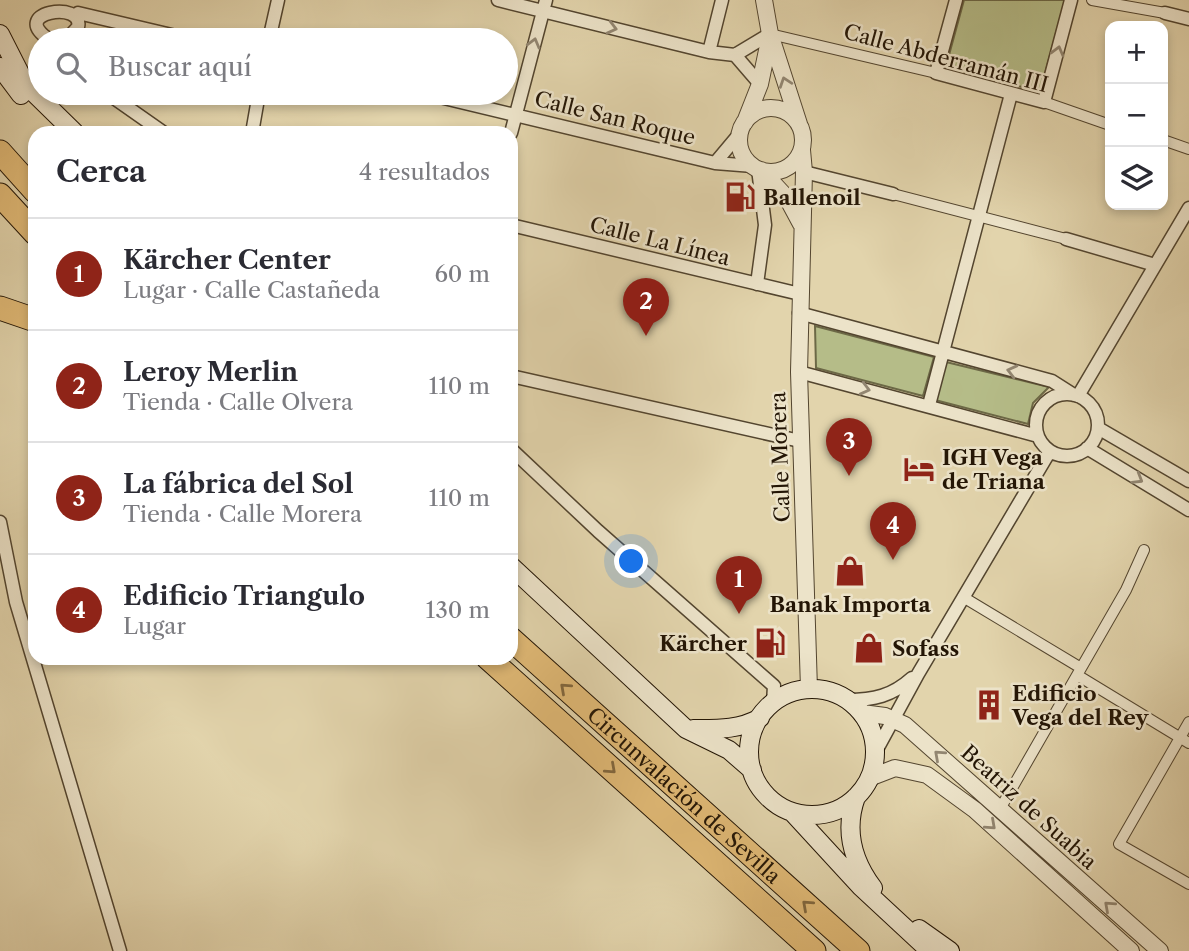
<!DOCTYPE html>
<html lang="es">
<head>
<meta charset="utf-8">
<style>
	body { margin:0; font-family:"Libre Caslon Text",serif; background:#f2f2f3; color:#2b2b33 }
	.controls { position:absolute; right:21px; top:21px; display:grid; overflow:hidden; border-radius:14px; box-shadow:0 4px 10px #0003 }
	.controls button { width:63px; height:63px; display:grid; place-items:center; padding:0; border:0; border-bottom:2px solid #e1e1e2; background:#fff; color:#2b2b33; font:35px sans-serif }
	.you { position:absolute; left:632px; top:562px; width:24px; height:24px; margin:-18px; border:5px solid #fff; border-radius:50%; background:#1a73e8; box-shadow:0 0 0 10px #1a73e833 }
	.badge { display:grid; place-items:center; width:46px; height:46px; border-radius:50%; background:#8f2418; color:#fff; font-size:23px; font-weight:700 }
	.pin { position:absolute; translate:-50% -58px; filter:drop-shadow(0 2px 4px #0008) }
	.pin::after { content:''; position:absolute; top:37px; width:24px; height:21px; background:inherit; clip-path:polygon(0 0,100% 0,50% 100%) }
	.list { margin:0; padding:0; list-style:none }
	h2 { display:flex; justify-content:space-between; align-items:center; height:91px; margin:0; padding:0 28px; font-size:30px }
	h2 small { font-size:23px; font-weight:400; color:#7c7c81 }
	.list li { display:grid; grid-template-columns:46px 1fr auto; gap:21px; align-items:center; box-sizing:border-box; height:112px; padding:0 28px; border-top:2px solid #e1e1e2 }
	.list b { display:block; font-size:26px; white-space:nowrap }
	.list p { margin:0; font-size:23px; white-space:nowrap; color:#7c7c81 }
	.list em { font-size:23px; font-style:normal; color:#7c7c81 }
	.icon { flex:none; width:38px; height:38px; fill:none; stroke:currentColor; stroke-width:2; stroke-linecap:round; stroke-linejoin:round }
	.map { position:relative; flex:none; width:1189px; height:951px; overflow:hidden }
	.search { position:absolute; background:#fff; box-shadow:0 4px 10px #0003; left:28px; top:28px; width:490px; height:77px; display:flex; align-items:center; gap:18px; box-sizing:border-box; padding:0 24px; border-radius:38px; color:#7c7c81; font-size:26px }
	.panel { position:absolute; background:#fff; box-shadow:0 4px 10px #0003; left:28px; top:126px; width:490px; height:539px; border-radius:21px }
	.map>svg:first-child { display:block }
</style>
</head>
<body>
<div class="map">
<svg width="1189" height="951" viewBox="0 0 1189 951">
	<rect width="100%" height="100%" fill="#e2d4ac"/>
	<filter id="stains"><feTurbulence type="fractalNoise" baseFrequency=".00286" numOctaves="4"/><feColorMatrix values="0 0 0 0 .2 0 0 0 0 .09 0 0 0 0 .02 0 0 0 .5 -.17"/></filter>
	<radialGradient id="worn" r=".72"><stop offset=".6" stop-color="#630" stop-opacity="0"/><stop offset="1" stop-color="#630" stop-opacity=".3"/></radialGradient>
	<path fill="#b5bc88" stroke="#6c6846" stroke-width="2" d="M964,0h101l-25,92 -94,-26z
		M815,326l119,31 -11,39 -107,-28z
		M946,362l103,25 -16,16 -5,21 -93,-24z"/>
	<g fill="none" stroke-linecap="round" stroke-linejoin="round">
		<g stroke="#53452f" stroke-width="12">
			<path id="pedestrian" d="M1092,0l73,13
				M770,34l166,39
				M1044,102l66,23
				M1163,140l26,9
				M893,194l173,45
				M963,597l118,71
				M1077,675l112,68
				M1189,722l-70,122 70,40
				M1000,809l126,-219 18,-40"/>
		</g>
		<g stroke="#53452f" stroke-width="15">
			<path id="minor" d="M498,0l211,52 26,3
				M956,0l-20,73 108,29 27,-102
				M78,13l115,27
				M1165,13l24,6
				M50,40c-44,-28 35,-40 28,-13l-12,13
				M269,40l9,-40
				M709,52l13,-52
				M735,55l35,-21
				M735,55l25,29
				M107,93l57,40
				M423,93l292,70 38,3
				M252,133l7,-40
				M511,133l35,-133
				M715,163l26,-31
				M804,172l89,22
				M511,225l289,69
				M1066,239l89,26
				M757,284l8,-59 -7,-56
				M799,313l253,68 22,14
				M799,372l239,64
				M511,376l289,65
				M1036 425a31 31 0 1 1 62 0a31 31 0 1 1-62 0Z
				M1078,396l111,-188
				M929,405l82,-311
				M1098,428l91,53
				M1087,448l102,62
				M511,449l87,82 176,155 -1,17
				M0,522l16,80 104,349
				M847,700c27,0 45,-4 65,-22
				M875,753l43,-79 132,-223"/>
		</g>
		<g stroke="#53452f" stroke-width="18">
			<path id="tertiary" d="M764,0l6,34 29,90
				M739 140a32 32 0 1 1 64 0a32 32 0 1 1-64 0Z
				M745,122l15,-38 10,-48
				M802,150l2,22 -5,200 10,317
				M761,170l26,28 14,26
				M862,713l23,3 20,9 255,226
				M869,778l26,-10 32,7 48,35 156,141"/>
		</g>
		<g stroke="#231505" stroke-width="20">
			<path id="secondary" d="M0,34l26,51 49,48
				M0,67l21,28
				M511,566l175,163 43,21 23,20
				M749 752a63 63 0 1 1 126 0a63 63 0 1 1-126 0Z
				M693,729c24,0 46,1 67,-11
				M856,797c-12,33 -4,63 17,91
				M792,812l69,75 69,64
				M919,929l31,22"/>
		</g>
		<g stroke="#231505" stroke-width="25">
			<g id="motorway">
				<path d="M0,152l35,39"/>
				<path d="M0,195l35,38"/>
				<path d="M0,308l35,12"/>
				<path id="s1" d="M511,639l347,312"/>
				<path d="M488,658l326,293"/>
			</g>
		</g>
		<use href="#pedestrian" stroke="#ece3c9" stroke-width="10"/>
		<use href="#minor" stroke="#ece3c9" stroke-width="12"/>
		<use href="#tertiary" stroke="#ece3c9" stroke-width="16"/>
		<use href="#secondary" stroke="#ece3c9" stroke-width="18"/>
		<use href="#motorway" stroke="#e1ba76" stroke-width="23"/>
	</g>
	<defs><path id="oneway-chevron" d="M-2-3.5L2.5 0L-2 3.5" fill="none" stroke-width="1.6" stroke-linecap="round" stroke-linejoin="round" transform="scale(1.75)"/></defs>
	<g stroke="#928671">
		<use href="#oneway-chevron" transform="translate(612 28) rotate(14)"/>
		<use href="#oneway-chevron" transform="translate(534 43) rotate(-75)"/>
		<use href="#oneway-chevron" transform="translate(1058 51) rotate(-75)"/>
		<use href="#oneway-chevron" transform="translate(785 82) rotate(-109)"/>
		<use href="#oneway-chevron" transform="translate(1012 371) rotate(-166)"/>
		<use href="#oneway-chevron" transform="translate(865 389) rotate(14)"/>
		<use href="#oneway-chevron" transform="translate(1138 479) rotate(31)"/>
		<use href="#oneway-chevron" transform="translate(939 755) rotate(-138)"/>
		<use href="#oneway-chevron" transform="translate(991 825) rotate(42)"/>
		<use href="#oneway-chevron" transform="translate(1109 906) rotate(-138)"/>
	</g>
	<g stroke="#82683e">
		<use href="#oneway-chevron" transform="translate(565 688) rotate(-138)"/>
		<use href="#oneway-chevron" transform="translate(611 769) rotate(42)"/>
		<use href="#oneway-chevron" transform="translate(807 905) rotate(-138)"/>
	</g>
	<defs>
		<g id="fuel-bare" transform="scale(2.415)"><path d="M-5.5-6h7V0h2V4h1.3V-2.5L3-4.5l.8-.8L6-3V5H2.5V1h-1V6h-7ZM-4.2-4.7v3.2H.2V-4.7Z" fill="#8f2418" stroke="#ece3c9" stroke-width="2.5" paint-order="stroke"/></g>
		<g id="hotel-bare" transform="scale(2.415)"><path d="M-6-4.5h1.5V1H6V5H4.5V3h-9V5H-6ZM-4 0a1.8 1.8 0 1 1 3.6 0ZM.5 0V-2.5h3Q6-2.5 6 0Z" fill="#8f2418" stroke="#ece3c9" stroke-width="2.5" paint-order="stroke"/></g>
		<g id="shop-bare" transform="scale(2.415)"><path d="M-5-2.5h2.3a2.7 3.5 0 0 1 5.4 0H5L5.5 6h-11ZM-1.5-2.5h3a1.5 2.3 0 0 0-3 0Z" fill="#8f2418" stroke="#ece3c9" stroke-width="2.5" paint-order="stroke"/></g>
		<g id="building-bare" transform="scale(2.415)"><path d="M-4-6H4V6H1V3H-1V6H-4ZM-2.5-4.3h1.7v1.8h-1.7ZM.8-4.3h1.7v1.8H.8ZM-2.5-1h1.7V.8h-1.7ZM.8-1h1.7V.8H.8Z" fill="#8f2418" stroke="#ece3c9" stroke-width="2.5" paint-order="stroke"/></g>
	</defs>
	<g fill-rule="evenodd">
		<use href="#fuel-bare" x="740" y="197"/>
		<use href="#hotel-bare" x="919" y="469"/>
		<use href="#shop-bare" x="850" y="571"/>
		<use href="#fuel-bare" x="770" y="643"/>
		<use href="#shop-bare" x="869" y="648"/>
		<use href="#building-bare" x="989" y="705"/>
	</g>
	<g text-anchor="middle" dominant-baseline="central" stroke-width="5" stroke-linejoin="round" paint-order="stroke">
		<g font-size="21" fill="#231505" stroke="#ece3c9">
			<text transform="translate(946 58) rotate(15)">Calle Abderramán III</text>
			<text transform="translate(615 118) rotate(14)">Calle San Roque</text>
			<text transform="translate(660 241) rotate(14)">Calle La Línea</text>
			<text transform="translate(780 457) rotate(-92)">Calle Morera</text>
			<text stroke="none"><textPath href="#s1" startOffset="233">Circunvalación de Sevilla</textPath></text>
			<text transform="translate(1029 807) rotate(42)">Beatriz de Suabia</text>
		</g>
		<g font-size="21" font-weight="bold" fill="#231505" stroke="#ece3c9" text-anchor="start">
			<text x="763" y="197">Ballenoil</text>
			<text x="942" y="457">IGH Vega<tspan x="942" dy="24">de Triana</tspan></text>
			<text x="850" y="604" text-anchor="middle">Banak Importa</text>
			<text x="747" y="643" text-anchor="end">Kärcher</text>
			<text x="892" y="648">Sofass</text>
			<text x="1012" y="693">Edificio<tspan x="1012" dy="24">Vega del Rey</tspan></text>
		</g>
	</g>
	<rect width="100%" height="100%" filter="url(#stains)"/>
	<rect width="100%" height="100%" fill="url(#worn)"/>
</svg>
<div class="controls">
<button>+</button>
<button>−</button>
<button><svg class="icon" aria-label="layers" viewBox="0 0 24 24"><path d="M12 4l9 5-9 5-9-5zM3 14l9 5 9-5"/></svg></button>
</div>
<div class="you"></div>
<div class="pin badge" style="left:739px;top:614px">1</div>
<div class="pin badge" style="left:646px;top:336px">2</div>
<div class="pin badge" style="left:849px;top:476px">3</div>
<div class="pin badge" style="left:893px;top:560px">4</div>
<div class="search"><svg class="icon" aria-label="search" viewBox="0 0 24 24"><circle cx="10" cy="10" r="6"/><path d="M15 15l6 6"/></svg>Buscar aquí</div>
<section class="panel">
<h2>Cerca<small>4 resultados</small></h2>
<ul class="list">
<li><span class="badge">1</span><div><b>Kärcher Center</b><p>Lugar · Calle Castañeda</p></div><em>60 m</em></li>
<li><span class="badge">2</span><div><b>Leroy Merlin</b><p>Tienda · Calle Olvera</p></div><em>110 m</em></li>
<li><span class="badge">3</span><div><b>La fábrica del Sol</b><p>Tienda · Calle Morera</p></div><em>110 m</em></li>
<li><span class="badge">4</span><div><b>Edificio Triangulo</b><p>Lugar</p></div><em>130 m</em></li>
</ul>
</section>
</div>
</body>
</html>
